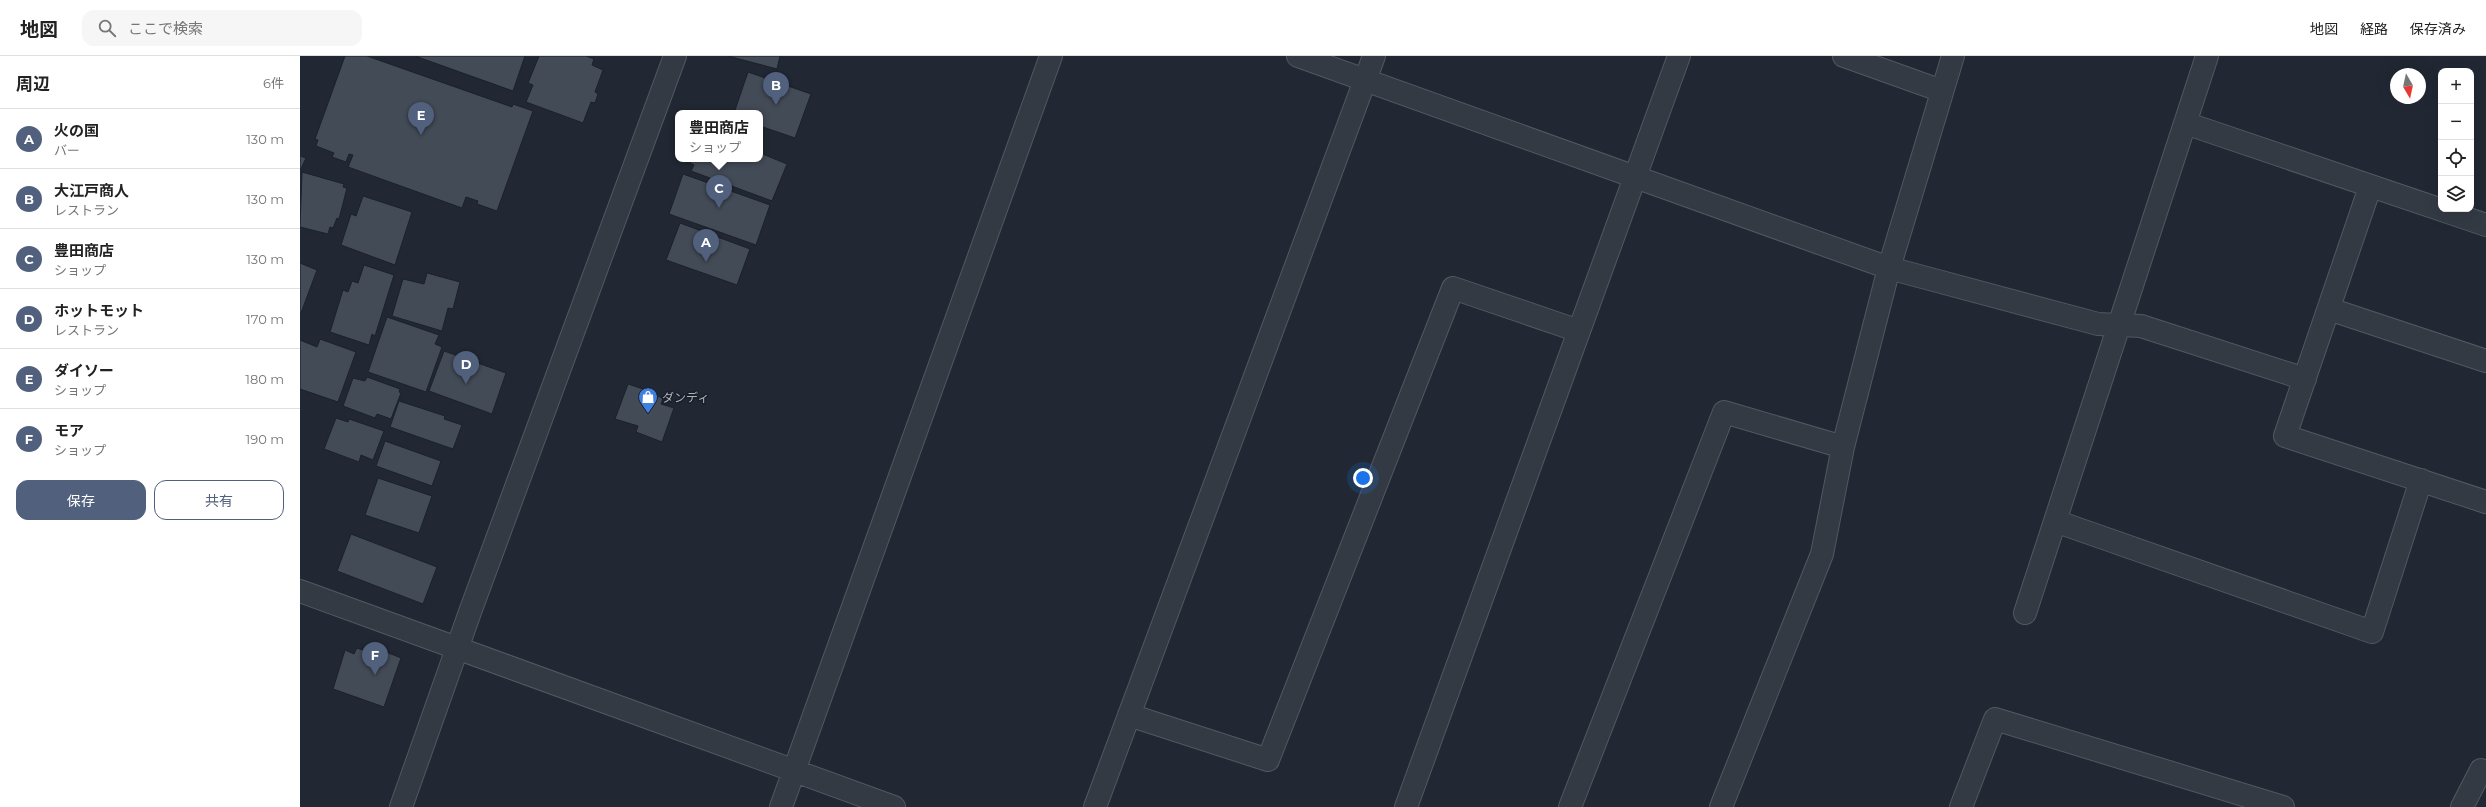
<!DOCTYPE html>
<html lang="ja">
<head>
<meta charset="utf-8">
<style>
	body { margin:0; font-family:Montserrat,"Noto Sans JP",sans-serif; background:#f6f6f6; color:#222 }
	.controls { position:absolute; right:12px; top:12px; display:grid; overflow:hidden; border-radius:8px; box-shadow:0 4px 16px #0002 }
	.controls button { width:36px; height:36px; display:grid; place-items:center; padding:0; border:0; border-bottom:1px solid #e0e0e0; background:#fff; color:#222; font:20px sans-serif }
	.compass { position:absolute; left:2090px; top:12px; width:36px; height:36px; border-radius:50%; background:#fff; box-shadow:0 4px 16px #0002; rotate:171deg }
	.you { position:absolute; left:1063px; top:422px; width:14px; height:14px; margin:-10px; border:3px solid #fff; border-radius:50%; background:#1a73e8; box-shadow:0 0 0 6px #1a73e833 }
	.badge { display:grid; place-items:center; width:26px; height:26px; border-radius:50%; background:#51607c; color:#fff; font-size:13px; font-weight:700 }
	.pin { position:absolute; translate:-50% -33px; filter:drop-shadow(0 1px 2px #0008) }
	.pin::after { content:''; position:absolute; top:21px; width:14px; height:12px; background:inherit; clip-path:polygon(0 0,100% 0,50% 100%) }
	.popup { position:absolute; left:375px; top:54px; width:88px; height:52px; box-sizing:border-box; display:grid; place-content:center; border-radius:8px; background:#fff; filter:drop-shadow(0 1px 3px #0005); font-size:13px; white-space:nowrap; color:#767676 }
	.popup b { font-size:15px; color:#222 }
	.popup::after { content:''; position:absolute; left:50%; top:100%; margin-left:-8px; border:8px solid transparent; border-top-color:#fff }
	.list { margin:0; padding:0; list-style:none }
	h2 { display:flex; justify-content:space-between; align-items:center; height:52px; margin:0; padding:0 16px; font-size:17px }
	h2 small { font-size:13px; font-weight:400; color:#767676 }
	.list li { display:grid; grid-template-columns:26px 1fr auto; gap:12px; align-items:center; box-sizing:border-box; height:60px; padding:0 16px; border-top:1px solid #e0e0e0 }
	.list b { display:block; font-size:15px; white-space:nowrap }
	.list p { margin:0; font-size:13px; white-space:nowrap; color:#767676 }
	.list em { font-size:13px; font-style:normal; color:#767676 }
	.actions { display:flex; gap:8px; padding:12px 16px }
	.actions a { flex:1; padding:9px 0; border:1px solid #51607c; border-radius:12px; text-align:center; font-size:14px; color:#51607c }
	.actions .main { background:#51607c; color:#fff }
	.icon { flex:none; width:22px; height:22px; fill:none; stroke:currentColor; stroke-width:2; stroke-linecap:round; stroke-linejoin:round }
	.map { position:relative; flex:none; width:2186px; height:751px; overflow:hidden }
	header { display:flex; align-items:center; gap:24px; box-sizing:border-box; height:56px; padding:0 20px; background:#fff; border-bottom:1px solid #e0e0e0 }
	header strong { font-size:19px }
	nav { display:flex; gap:22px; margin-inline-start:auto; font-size:14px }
	.search { width:280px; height:36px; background:#f6f6f6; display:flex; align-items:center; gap:10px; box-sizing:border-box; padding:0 14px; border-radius:12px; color:#767676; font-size:15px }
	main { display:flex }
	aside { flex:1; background:#fff }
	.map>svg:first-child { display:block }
</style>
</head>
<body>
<header>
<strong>地図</strong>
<div class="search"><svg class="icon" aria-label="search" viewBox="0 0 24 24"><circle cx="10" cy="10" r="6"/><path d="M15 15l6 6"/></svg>ここで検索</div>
<nav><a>地図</a><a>経路</a><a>保存済み</a></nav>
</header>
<main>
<aside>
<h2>周辺<small>6件</small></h2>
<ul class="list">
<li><span class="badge">A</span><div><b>火の国</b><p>バー</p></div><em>130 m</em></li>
<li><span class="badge">B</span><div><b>大江戸商人</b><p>レストラン</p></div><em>130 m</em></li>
<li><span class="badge">C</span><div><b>豊田商店</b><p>ショップ</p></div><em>130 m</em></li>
<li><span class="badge">D</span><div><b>ホットモット</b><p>レストラン</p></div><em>170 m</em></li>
<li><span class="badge">E</span><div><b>ダイソー</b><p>ショップ</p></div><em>180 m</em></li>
<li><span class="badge">F</span><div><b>モア</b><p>ショップ</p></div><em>190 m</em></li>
</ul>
<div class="actions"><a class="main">保存</a><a>共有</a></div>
</aside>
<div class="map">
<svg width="2186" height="751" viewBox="0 0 2186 751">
	<rect width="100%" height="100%" fill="#212833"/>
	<path fill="#434b57" stroke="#1c212a" d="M45,0h22l145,51 1,-3 20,7 -36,100 -20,-7 1,-3 -12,-4 -4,11 -114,-41 5,-12 -4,-1 -3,8 -14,-5 2,-4 -18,-7 2,-6 -3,-1z
		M115,0h110l-12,35z
		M239,0h47l8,3 -2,6 11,5 -8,22 3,2 -3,9 -4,-1 -8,21 -57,-21 7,-17 -5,-2z
		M428,0h52l-3,13z
		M448,16l63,22 -16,44 -35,-12v-13h-26z
		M460,97l27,11 -15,37 -81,-30 3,-6 -4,-2 2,-4h68z
		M0,100l6,2 -6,13z
		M2,116l42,12 -1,3 4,1 -8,31 -2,-1 -4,10 -3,-1 -2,7 -28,-7z
		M383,118l87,31 -14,40 -87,-31z
		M63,140l49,16 -17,53 -54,-20 10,-31 5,2z
		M380,167l70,26 -13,36 -71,-25z
		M0,207l17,7 -16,43 -1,-1z
		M64,209l30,10 -19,61 -3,-2 -3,11 -39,-13 13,-42 5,2 4,-11 6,2z
		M127,217l33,9 -7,27 -5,-1 -6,23 -50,-15 11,-37 21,5z
		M87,261l52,18 -4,9 7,3 -16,45 -58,-20z
		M20,283l36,13 -18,50 -38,-13v-49l17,7z
		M144,295l62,22 -14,41 -63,-23z
		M67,321l33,12 -1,3 2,1 -10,26 -14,-5 -2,4 -32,-12 10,-28 12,3z
		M328,328l27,9 -1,2 9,3 -2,6 13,4 -12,34 -26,-10 2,-6 -23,-7z
		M99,345l46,15 -1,3 18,6 -9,24 -63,-22z
		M36,362l12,4 1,-3 35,12 -11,29 -12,-5 -2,7 -35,-13z
		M85,385l56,20 -9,25 -56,-20z
		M78,422l54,18 -13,37 -54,-18z
		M51,478l86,33 -14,37 -86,-33z
		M57,592l19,7 3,-6 22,9 -17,49 -51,-18 12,-39 9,4z"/>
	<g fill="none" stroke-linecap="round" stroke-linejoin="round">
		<g stroke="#525862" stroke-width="24">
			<path id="minor" d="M998,0l591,212 209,56 43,2 164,53
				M1544,0l98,35
				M1885,67l301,102
				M2070,131l-85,249 201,66
				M2029,253l157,52
				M1755,465l317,111 49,-152
				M0,535l594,216
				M1725,557l182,-557
				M829,659l139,45 185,-472 126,43
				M101,751l69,-195 205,-556
				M481,751l270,-751
				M795,751l279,-751
				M1106,751l273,-751
				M1270,751l154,-395 119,35
				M1421,751l101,-253 21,-107 46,-179 64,-212
				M1661,751l34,-88 288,88
				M2162,751l19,-37 5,3"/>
		</g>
		<use href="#minor" stroke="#343a44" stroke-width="22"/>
	</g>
	<defs>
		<g id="shop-pin" transform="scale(1)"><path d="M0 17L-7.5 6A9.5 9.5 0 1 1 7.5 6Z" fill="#3f7fe0" stroke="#1a1f28"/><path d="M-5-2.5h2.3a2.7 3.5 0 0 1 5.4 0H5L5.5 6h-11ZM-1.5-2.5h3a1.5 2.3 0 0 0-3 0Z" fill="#fff"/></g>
	</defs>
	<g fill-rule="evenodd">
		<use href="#shop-pin" x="348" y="341"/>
	</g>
	<g text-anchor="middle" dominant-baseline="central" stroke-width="3" stroke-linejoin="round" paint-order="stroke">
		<g font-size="12" fill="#aeb5c1" stroke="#1a1f28" text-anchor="start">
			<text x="362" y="341">ダンディ</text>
		</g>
	</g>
</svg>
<div class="controls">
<button>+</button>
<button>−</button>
<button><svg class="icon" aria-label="locate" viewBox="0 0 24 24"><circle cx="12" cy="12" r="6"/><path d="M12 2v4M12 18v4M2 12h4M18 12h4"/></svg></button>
<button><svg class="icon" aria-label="layers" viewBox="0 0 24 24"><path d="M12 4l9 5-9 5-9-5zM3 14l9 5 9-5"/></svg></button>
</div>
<svg class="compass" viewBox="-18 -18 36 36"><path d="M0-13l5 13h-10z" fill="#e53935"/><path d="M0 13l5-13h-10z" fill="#767676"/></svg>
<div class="you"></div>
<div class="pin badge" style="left:406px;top:206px">A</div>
<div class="pin badge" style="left:476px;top:49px">B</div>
<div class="pin badge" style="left:419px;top:152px">C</div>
<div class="popup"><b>豊田商店</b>ショップ</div>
<div class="pin badge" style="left:166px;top:328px">D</div>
<div class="pin badge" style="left:121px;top:79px">E</div>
<div class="pin badge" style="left:75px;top:619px">F</div>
</div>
</main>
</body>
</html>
